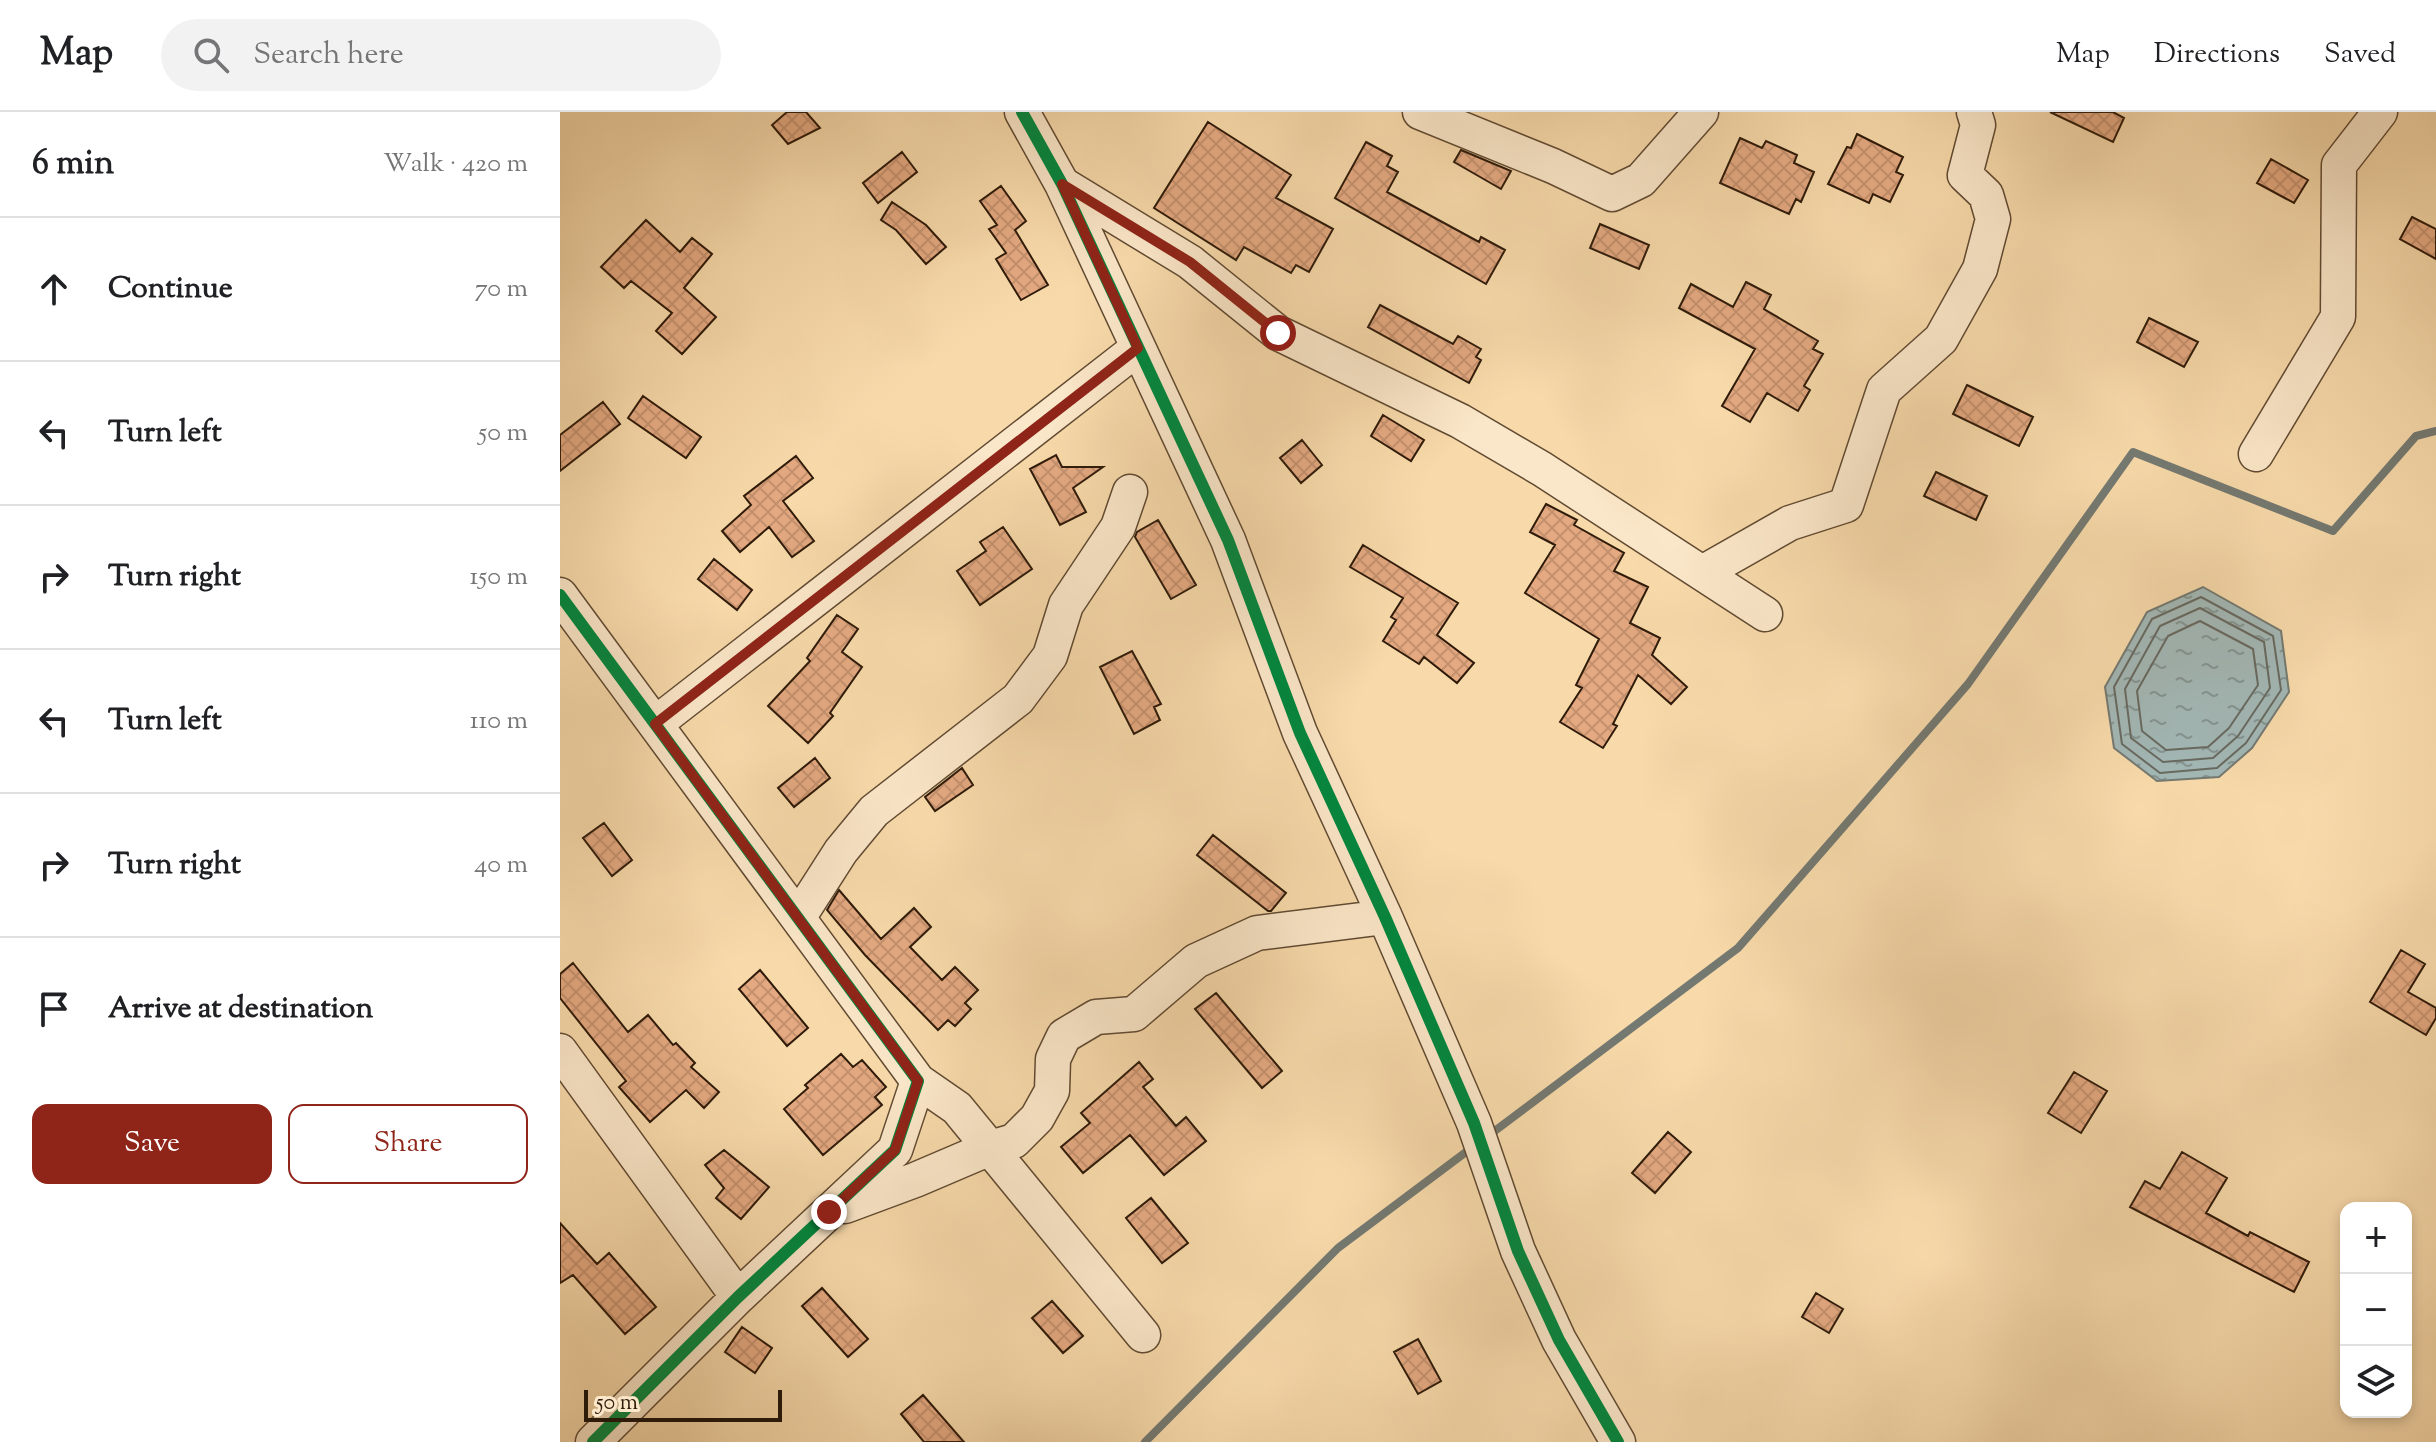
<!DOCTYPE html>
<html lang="en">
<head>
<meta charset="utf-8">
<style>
	body { margin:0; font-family:"Sorts Mill Goudy",serif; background:#f2f2f2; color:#202124 }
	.controls { position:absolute; right:24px; bottom:24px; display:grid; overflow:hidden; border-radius:16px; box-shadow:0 4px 12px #0003 }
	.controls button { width:72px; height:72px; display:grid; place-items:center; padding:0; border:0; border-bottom:2px solid #e0e0e0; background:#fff; color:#202124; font:40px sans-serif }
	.scale { position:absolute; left:24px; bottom:20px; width:198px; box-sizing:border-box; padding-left:8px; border:4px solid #2f1b0a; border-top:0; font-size:22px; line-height:28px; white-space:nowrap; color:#2f1b0a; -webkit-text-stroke:6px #fae6c8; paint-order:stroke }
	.stop { position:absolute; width:24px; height:24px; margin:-18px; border:6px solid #8f2418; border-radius:50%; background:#fff }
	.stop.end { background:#8f2418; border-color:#fff; box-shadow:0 2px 8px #0008 }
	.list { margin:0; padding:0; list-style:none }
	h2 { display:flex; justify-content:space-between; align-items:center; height:104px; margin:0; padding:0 32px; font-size:34px }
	h2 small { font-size:26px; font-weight:400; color:#757577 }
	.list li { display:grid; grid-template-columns:52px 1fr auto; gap:24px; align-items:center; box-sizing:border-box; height:144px; padding:0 32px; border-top:2px solid #e0e0e0 }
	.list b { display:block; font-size:30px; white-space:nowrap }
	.list em { font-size:26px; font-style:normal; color:#757577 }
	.actions { display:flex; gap:16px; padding:24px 32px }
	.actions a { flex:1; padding:18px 0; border:2px solid #8f2418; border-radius:16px; text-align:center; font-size:28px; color:#8f2418 }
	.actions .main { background:#8f2418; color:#fff }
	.icon { flex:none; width:44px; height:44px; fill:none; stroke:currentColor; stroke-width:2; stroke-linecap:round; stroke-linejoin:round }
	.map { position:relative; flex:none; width:1876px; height:1330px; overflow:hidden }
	header { display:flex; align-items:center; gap:48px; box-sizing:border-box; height:112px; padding:0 40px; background:#fff; border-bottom:2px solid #e0e0e0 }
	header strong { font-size:38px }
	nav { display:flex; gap:44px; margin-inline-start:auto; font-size:28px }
	.search { width:560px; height:72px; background:#f2f2f2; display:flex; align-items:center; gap:20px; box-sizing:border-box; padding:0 28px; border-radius:44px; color:#757577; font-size:30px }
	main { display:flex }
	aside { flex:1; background:#fff }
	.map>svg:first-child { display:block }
</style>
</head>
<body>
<header>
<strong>Map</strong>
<div class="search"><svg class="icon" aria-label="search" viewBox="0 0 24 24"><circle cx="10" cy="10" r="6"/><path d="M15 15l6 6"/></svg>Search here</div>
<nav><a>Map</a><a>Directions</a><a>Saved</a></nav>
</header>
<main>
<aside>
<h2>6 min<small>Walk · 420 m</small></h2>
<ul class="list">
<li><svg class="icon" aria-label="ahead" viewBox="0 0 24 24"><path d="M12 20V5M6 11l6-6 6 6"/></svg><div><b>Continue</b></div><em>70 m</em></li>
<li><svg class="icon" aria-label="left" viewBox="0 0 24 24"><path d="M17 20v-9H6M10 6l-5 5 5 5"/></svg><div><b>Turn left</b></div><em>50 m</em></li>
<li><svg class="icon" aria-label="right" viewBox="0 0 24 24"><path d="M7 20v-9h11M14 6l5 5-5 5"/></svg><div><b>Turn right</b></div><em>150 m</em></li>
<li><svg class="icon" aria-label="left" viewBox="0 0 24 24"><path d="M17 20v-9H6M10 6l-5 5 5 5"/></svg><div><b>Turn left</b></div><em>110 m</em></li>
<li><svg class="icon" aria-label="right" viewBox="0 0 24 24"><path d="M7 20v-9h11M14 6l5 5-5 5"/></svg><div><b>Turn right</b></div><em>40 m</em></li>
<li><svg class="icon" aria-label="arrive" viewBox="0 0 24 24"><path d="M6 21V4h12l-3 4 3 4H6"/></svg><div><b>Arrive at destination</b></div></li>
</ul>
<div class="actions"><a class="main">Save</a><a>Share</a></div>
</aside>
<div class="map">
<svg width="1876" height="1330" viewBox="0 0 1876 1330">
	<defs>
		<pattern id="water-ripples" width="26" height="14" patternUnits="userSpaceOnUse" patternTransform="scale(2)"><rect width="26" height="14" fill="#a2b7b5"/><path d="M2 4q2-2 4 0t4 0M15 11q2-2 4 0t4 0" fill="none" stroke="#849491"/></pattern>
		<pattern id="building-cross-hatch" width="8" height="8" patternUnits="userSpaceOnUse" patternTransform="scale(2)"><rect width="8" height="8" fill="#e4a981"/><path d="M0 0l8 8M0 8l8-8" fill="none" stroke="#c4916e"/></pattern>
	</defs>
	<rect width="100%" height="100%" fill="#f7d9aa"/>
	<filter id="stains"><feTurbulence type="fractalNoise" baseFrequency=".0025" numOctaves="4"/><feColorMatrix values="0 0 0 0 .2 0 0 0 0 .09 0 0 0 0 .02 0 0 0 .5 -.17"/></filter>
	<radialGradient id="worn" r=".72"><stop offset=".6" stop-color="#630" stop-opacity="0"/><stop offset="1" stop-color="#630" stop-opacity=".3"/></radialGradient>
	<path fill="url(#water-ripples)" stroke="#747971" stroke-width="2" d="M1643,475l78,44 8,61 -37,56 -33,29 -62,4 -43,-33 -9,-61 42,-75z"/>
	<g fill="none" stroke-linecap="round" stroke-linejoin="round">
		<path stroke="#686960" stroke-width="2" d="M1641,485l72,39 8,54 -35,53 -29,25 -57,5 -38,-29 -8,-57 38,-68z
			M1640,496l64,34 6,46 -32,48 -25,22 -50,4 -32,-24 -6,-49 35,-63z
			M1640,509l53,28 5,36 -29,43 -21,19 -42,3 -24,-19 -5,-40 31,-55z"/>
		<path stroke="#747971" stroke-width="8" d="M928,1024l250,-188 230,-264 165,-232 200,79 83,-95 20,-5
			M585,1330l193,-194 136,-102"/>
	</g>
	<path fill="url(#building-cross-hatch)" stroke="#2f1b0a" stroke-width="2" d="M227,0h19l14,16 -32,16 -16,-19z
		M1490,0h63l11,6 -11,24z
		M648,10l83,53 -15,23 57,31 -24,43 -13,-7 -5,8 -47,-26 -8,13 -82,-52z
		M1297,22l46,23 -7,15 7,3 -13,27 -17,-8 -4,9 -41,-19 19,-37 4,1z
		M1180,26l22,10 4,-7 31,14 -3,8 20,9 -13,30 -5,-3 -7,15 -69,-31z
		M806,30l26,14 -5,10 11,6 -11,20 92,50 2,-5 24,13 -19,34 -151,-86z
		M901,38l50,21 -10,18 -47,-27z
		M342,40l15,20 -39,31 -15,-20z
		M1711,47l37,21 -14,23 -37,-20z
		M441,74l25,35 -11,9 33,55 -27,15 -25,-41 10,-6 -17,-24 8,-4 -17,-24z
		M332,90l34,23 20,22 -20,17 -30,-34 -15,-10z
		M1852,105l24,12v30l-36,-20z
		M86,108l34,32 12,-14 20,16 -28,34 32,29 -34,37 -26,-23 16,-18 -41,-32 -7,7 -23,-21z
		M1040,112l49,21 -10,24 -49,-21z
		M1186,170l25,13 -7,14 54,32 -5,8 10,5 -19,32 6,4 -12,21 -31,-18 -17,29 -28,-16 33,-57 -76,-41 12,-24 42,23z
		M820,193l73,39 5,-8 23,13 -5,8 5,3 -12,23 -101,-56z
		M1589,206l49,24 -14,25 -47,-25z
		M1407,273l66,32 -14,29 -66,-32z
		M83,284l58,41 -15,21 -58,-40z
		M43,290l17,22 -60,47v-36z
		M823,303l41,25 -13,21 -40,-25z
		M742,328l20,25 -21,18 -21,-25z
		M496,343l6,12h41l-30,21 13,24 -26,13 -30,-56z
		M236,344l17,22 -30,23 31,40 -22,16 -23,-30 -29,25 -18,-21 29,-26 -7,-9z
		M1376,360l51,24 -11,24 -52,-24z
		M986,392l31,16 -3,5 50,28 -10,18 34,16 -18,36 30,15 -8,17 35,32 -16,17 -33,-29 -25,49 4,2 -14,22 -43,-26 22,-34 -6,-3 23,-46 -74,-46 30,-48 -25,-13z
		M598,408l38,65 -25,14 -36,-62 2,-5z
		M443,415l29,42 -52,36 -23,-34 29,-20 -6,-9z
		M803,433l95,58 -21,32 37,28 -17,20 -33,-26 -5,7 -36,-23 13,-21 -5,-3 12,-19 -53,-31z
		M154,447l38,31 -15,20 -39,-31z
		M277,503l21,14 -16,23 20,15 -32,46 3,3 -25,27 -40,-37 42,-45 -3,-3z
		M572,539l29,53 -7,3 6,13 -26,14 -34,-67z
		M255,646l15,20 -36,29 -16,-19z
		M402,656l11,17 -38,26 -10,-14z
		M44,711l28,37 -20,16 -29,-38z
		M653,723l73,58 -15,18h-3l-71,-56z
		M279,778l42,49 33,-31 17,19 -21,20 32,33 13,-13 23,23 -13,13 6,6 -16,17 -7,-6 -10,10 -73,-75 -38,-45z
		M1841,838l24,14 -17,28 28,16v10l-10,17 -56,-33z
		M13,851l55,69 20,-17 25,30 3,-2 19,20 -4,4 28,25 -15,16 -18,-18 -36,32 -31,-35 7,-6 -66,-83v-24z
		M200,858l48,58 -21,18 -48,-57z
		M656,881l66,78 -20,17 -67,-79z
		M281,942l12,13 9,-7 24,27 -11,10 7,8 -59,50 -39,-46 24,-21 -3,-3z
		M579,950l14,17 -10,8 33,39 10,-9 20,24 -42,34 -34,-40 -47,38 -22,-26 29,-24 -9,-10z
		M1514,960l33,19 -26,42 -33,-20z
		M1108,1020l23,20 -36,41 -23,-20z
		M164,1038l45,37 -28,32 -25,-21 8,-10 -19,-23z
		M1622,1040l45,26 -21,35 42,23 2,-4 59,30 -15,30 -164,-85 15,-26 15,8z
		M591,1086l37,45 -26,20 -36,-45z
		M0,1111l37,41 12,-11 47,54 -31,27 -52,-59 -13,8z
		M262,1176l46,51 -20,18 -46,-51z
		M1256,1181l27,16 -14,24 -27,-16z
		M492,1189l31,35 -20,17 -31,-35z
		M182,1215l30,21 -17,25 -30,-21z
		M858,1227l23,42 -23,13 -24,-42z
		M363,1283l41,47h-40l-23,-28z"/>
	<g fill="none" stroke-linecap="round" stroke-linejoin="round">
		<g stroke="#614a32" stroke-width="37">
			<path id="minor" d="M462,0l40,72 166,356 72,193 85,184 89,206 44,128 41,89 59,102
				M860,0l133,54 59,28 29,-14 60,-68
				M502,72l128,78 88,71 182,88 82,48 223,145
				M1696,342l82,-137 1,-152 41,-53
				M1142,461l88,-50 56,-18 38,-115 57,-51 39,-70 13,-50 -7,-24 -21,-20 13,-50 -4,-13
				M0,483l358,486 -23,69 -157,147 -145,145
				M95,612l483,-376
				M238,806l43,-67 33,-40 144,-112 32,-43 16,-51 52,-78 12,-35
				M0,939l178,246
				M358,969l39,27 186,227
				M285,1094l70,-26 75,-32 24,-7 23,-23 15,-27 1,-32 11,-23 32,-19 38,-3 62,-53 61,-28 128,-16"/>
		</g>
		<use href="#minor" stroke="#fae6c8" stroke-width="34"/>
		<g stroke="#fae6c8" stroke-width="17">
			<path id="cycleway" d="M462,0l40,72 166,356 72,193 85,184 89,206 44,128 41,89 59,102
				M0,483l358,486 -23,69 -157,147 -145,145"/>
		</g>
		<use href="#cycleway" stroke="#00873e" stroke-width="12"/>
	</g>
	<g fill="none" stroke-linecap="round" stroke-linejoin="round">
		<path stroke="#8f2418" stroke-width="10" d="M269,1100l66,-62 23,-69 -263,-357 483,-376 -76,-164 128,78 88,71"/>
	</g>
	<rect width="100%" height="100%" filter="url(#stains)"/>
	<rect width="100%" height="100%" fill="url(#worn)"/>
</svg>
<div class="controls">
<button>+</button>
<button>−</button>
<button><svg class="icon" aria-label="layers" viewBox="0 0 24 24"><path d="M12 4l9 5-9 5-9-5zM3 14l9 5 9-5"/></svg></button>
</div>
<div class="scale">50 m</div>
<div class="stop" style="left:718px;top:221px"></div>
<div class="stop end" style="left:269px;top:1100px"></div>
</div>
</main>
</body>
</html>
